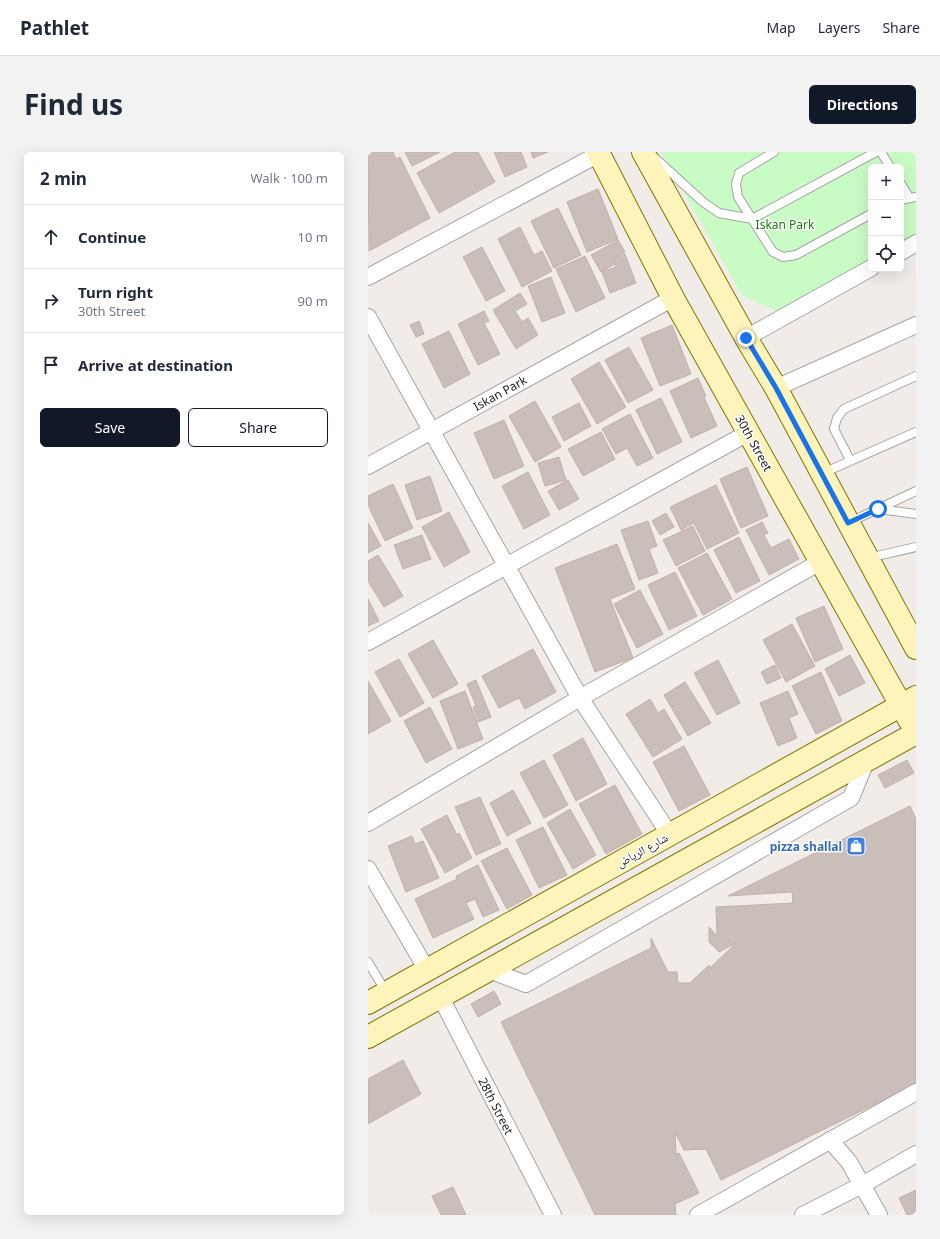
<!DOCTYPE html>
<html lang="en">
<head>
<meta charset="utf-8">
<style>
	body { margin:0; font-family:"Noto Sans","Noto Naskh Arabic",sans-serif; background:#f2f2f3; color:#1f2937 }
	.controls { position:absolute; right:12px; top:12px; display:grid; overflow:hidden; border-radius:6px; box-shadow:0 4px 16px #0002 }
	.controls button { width:36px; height:36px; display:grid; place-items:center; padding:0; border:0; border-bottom:1px solid #e0e1e3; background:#fff; color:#1f2937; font:20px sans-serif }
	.stop { position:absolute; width:12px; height:12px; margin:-9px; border:3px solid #1a73e8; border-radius:50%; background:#fff }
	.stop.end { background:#1a73e8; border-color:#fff; box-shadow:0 1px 4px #0008 }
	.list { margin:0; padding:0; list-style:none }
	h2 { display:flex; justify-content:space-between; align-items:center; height:52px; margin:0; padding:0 16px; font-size:17px }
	h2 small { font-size:13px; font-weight:400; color:#747a83 }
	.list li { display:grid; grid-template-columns:26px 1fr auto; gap:12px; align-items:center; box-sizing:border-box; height:64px; padding:0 16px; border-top:1px solid #e0e1e3 }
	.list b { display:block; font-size:15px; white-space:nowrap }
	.list p { margin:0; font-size:13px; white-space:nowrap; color:#747a83 }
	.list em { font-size:13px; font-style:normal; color:#747a83 }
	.actions { display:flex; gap:8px; padding:12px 16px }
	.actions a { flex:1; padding:9px 0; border:1px solid #111827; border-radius:6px; text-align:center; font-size:14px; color:#111827 }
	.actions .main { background:#111827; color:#fff }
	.icon { flex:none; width:22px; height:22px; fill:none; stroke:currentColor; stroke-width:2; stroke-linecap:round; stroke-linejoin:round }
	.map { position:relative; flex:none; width:548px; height:1063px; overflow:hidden; border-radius:6px }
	header { display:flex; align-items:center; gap:24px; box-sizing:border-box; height:56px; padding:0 20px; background:#fff; border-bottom:1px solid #e0e1e3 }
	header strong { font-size:19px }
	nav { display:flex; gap:22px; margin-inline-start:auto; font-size:14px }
	.intro { display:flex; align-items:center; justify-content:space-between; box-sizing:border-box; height:96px; padding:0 24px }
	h1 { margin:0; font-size:28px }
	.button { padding:10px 18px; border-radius:6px; background:#111827; color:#fff; font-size:14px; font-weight:700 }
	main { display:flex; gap:24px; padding:0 24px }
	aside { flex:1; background:#fff; border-radius:6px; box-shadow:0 4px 16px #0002 }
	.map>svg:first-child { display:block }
</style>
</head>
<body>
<header>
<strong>Pathlet</strong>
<nav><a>Map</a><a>Layers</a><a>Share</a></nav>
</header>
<div class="intro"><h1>Find us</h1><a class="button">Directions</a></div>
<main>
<aside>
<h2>2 min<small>Walk · 100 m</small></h2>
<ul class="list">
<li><svg class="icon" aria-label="ahead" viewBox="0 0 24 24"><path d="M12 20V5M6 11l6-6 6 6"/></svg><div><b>Continue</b></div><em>10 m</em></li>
<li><svg class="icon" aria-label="right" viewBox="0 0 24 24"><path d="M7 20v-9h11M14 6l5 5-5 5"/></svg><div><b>Turn right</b><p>30th Street</p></div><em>90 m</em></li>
<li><svg class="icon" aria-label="arrive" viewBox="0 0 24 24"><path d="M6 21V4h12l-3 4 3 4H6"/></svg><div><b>Arrive at destination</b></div></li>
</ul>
<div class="actions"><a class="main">Save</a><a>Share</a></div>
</aside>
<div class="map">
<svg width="548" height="1063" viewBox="0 0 548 1063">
	<rect width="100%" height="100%" fill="#f1ece7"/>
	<path fill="#c9fcc4" d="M293,0h255v82l-15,8v-75h-30v92l-94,53 -35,-17z"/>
	<path fill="#cabeba" stroke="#c4b0a9" d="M0,0h25l3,7 4,-2 30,61 -61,33z
		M37,0h35l-28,14z
		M87,0h23l17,30 -56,31 -22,-40z
		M126,0h27l6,15 -22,10z
		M163,0h17l-15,6z
		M230,37l20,50 -31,13 -20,-50z
		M190,56l23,47 -27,13 -23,-47z
		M152,75l14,28 8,-4 10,20 -30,16 -24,-48z
		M250,88l7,12 -13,7 3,5 -14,8 -10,-17z
		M114,95l23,44 -19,10 -23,-44z
		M257,102l11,29 -26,10 -8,-21 14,-5 -3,-8z
		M217,104l20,42 -29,14 -20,-43z
		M183,125l14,36 -23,9 -14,-36z
		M152,141l7,11 -12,7 7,11 6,-4 10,17 -22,14 -23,-39z
		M116,159l5,10 -5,2 16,31 -22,11 -20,-41z
		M51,169l5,13 -8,3 -6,-12z
		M304,173l19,49 -31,12 -19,-48z
		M81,179l21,43 -26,14 -22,-44z
		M261,195l24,43 -25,13 -23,-43z
		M231,210l27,45 -29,17 -26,-45z
		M330,226l8,18 -2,1 13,29 -26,12 -21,-47z
		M293,246l21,44 -25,12 -21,-44z
		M167,249l26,46 -26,15 -26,-46z
		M211,251l12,23 -27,15 -12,-24z
		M262,262l23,44 -16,8 -10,-18 -11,6 -14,-25z
		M136,268l20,46 -30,13 -20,-46z
		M233,280l14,27 -32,17 -15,-27z
		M191,305l7,23 -21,6 -7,-23z
		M379,315l21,49 -27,12 -21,-49z
		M160,320l22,43 -26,14 -22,-43z
		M62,324l12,35 -25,9 -12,-35z
		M200,328l11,19 -20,11 -11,-19z
		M25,332l20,44 -28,13 -17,-36v-9z
		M348,333l23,48 -32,16 -13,-26 -13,7 -11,-23z
		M81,360l21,40 -26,15 -22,-40z
		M298,361l8,14 -14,8 -8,-14z
		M280,369l9,25 -8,3 9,24 -19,7 -18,-50z
		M394,370l6,11 -4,2 7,13 18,-9 10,20 -30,16 -23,-45z
		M0,371l13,23 -13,7z
		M325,374l12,25 -29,15 -13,-26z
		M54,383l9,24 -28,10 -9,-24z
		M371,385l21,44 -24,12 -22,-43z
		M249,392l18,45 -25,10 23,59 -38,14 -40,-104z
		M339,401l25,46 -29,16 -25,-47z
		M10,403l25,41 -19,11 -16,-26v-20z
		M307,420l22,44 -28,14 -21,-45z
		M272,438l23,44 -26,14 -23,-44z
		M0,447l11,22 -11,5z
		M456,454l19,43 -28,13 -19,-44z
		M424,472l23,42 -29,16 -23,-42z
		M65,488l25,44 -25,14 -25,-44z
		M165,497l23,43 -31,17 -6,-11 -20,10 -17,-32z
		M482,503l15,28 -26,13 -14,-27z
		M31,507l25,44 -24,14 -25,-45z
		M350,508l22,43 -23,12 -23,-42z
		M407,513l6,13 -14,6 -6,-12z
		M453,520l21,49 -26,13 -24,-48z
		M108,528l15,37 -13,5 -5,-15 3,-1 -9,-22z
		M0,529l23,40 -23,13z
		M317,530l26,41 -23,13 -24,-41z
		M97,539l18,48 -25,10 -18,-48z
		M420,539l10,23 -9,4 8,20 -19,8 -18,-43z
		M282,547l8,14 6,-4 18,30 -29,18 -27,-43z
		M62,555l22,42 -26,14 -22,-42z
		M215,586l24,46 -31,17 -23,-46z
		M316,594l26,49 -31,16 -26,-49z
		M176,608l24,45 -24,13 -24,-45z
		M539,608l7,13 -29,15 -7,-13z
		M247,633l27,49 -36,20 -27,-50z
		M145,638l18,33 -24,13 -17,-33z
		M112,645l21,47 -25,11 -21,-48z
		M542,654l6,13v265l-195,96 -15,-31 -22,1 -9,-18 1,22 3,-1 20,40 -24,11 1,11h-81l-94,-193 150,-74v-10l17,34h9l1,11h12l19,-18 1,3 26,-25 -17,9 -10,-10v-15l8,9 -1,-29 77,-4 -1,-11 -64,4z
		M202,657l26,46 -23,14 -26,-46z
		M79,663l10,20 2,-2 13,25 -27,15 -24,-44z
		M175,675l24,48 -28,13 -23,-48z
		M44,684l3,8 8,-3 16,37 -33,14 -18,-46z
		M139,696l25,47 -25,14 -26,-48z
		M110,713l21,45 -16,7 -8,-18 -9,4 8,16 -41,19 -18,-39 42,-20 -1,-3z
		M126,839l7,13 -23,13 -7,-13z
		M35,908l18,34 -53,30v-45z
		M85,1035l13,28h-25l-9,-19z
		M548,1038v25h-9l-8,-17z"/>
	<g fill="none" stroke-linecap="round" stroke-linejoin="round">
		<g stroke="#a5a5a5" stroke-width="10">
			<path id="lane" d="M406,0l-35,21 -3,11 2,13 35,55 10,5 13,-2 75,-41
				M513,0l9,15
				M287,6l48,44 16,11 33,6 124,-67
				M533,32l8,13
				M533,48l15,-3
				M482,308l-16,-31 3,-11 7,-9 72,-33
				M455,321l93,-41
				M511,357l37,5
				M482,370l66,-31
				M500,406l48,-11
				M0,810l18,30"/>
		</g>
		<g stroke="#a5a5a5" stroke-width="18">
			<path id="street" d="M533,100l15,-9
				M0,125l231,-123
				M0,165l212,381 90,137
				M378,186l125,-70
				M408,236l140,-63
				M0,314l305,-168
				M0,490l380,-209
				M0,671l212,-125 240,-136
				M0,717l59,101
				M121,818l37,14 325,-186 16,-39
				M72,844l113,219
				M462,988l19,22 30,53
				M330,1063l218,-123
				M435,1063l59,-30 54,-31"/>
		</g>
		<g stroke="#7f7701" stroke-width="24">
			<path id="secondary" d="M230,0l75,146 243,434
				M275,0l103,186 30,50 140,260
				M0,851l548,-306
				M0,885l548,-304"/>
		</g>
		<use href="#lane" stroke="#fff" stroke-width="8"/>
		<use href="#street" stroke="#fff" stroke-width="16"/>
		<use href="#secondary" stroke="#fcf4ba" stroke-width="22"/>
	</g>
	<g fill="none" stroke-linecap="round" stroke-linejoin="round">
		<path stroke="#1a73e8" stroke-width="5" d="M378,186l30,50 72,135 30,-14"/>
	</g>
	<defs>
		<g id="shop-square" transform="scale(1)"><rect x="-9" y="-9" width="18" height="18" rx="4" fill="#3f7fe0" stroke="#fff"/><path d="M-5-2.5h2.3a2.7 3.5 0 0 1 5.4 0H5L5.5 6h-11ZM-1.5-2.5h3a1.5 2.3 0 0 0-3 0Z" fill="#fff"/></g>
	</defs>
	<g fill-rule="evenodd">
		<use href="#shop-square" x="488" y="694"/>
	</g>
	<g text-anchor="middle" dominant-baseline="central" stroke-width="3" stroke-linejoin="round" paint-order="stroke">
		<g font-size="12" fill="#138607" stroke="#fff">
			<text x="417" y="72">Iskan Park</text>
		</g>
		<g font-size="12" fill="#212121" stroke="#fff">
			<text transform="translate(132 241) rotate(-29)">Iskan Park</text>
			<text transform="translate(386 291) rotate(61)">30th Street</text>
			<text transform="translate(274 698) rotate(-29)">شارع الرياض</text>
			<text transform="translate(128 954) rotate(63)">28th Street</text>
		</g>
		<g font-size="12" font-weight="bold" fill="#366cbe" stroke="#fff" text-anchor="end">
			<text x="474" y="694">pizza shallal</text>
		</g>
	</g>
</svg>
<div class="controls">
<button>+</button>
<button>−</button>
<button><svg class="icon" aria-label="locate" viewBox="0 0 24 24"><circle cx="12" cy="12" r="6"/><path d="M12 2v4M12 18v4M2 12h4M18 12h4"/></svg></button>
</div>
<div class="stop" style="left:510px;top:357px"></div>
<div class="stop end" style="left:378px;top:186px"></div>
</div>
</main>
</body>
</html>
